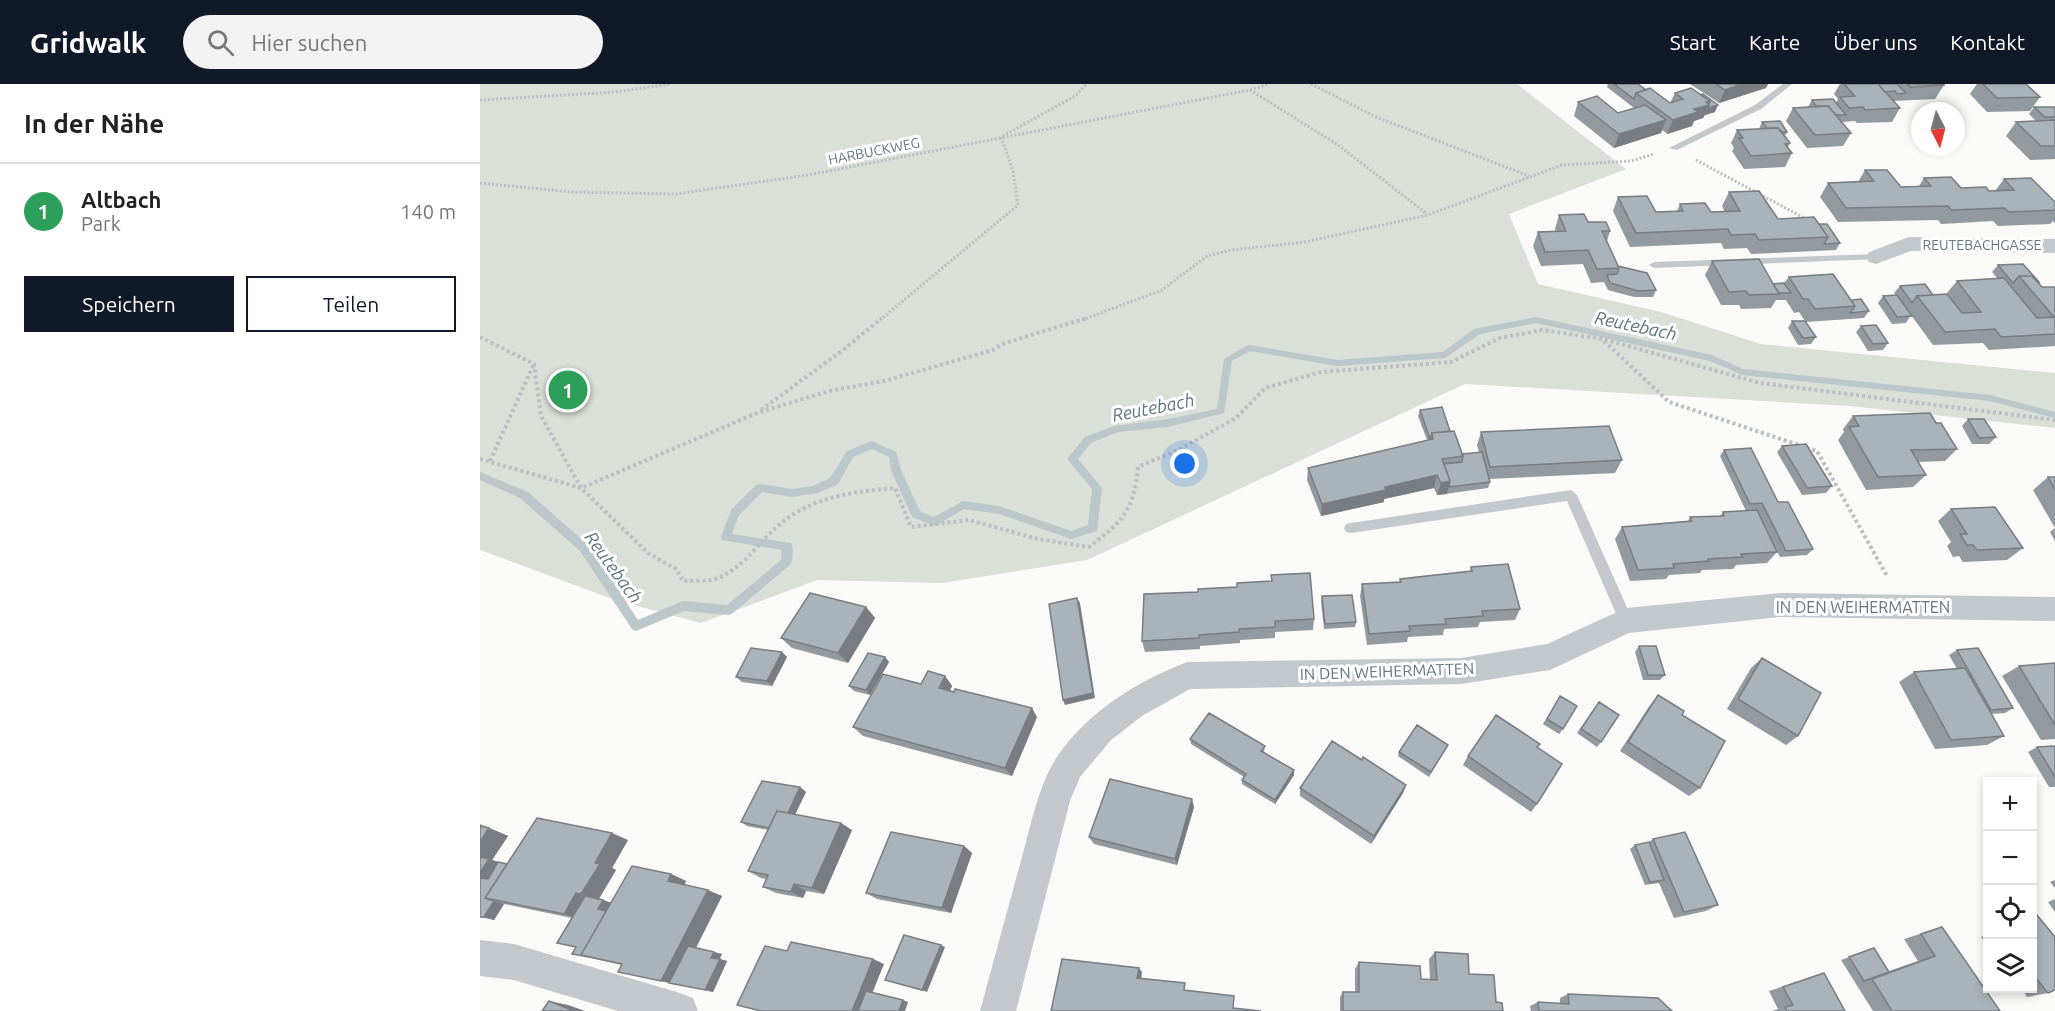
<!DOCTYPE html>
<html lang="de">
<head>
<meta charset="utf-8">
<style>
	body { margin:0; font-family:Ubuntu,sans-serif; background:#f2f2f2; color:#222 }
	.controls { position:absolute; right:18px; bottom:18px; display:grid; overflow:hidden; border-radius:0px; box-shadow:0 3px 9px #0003 }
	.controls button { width:54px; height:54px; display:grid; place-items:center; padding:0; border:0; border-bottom:2px solid #e0e0e0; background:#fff; color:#222; font:30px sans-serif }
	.compass { position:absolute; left:1431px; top:18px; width:54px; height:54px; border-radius:50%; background:#fff; box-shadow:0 3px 9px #0003; rotate:174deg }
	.you { position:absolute; left:705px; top:380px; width:21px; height:21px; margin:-15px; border:4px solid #fff; border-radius:50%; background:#1a73e8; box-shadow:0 0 0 9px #1a73e833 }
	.badge { display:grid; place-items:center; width:39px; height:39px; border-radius:50%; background:#111827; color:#fff; font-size:20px; font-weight:700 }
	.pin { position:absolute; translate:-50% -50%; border:3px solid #fff; box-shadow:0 2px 6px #0006 }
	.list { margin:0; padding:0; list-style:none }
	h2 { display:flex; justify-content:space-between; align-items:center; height:78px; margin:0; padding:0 24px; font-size:26px }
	h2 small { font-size:20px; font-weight:400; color:#767676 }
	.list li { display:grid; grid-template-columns:39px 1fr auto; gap:18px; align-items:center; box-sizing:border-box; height:96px; padding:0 24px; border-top:2px solid #e0e0e0 }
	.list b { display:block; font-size:22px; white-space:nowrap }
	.list p { margin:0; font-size:20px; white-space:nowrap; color:#767676 }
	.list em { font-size:20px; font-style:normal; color:#767676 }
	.actions { display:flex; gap:12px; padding:18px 24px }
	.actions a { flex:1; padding:14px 0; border:2px solid #111827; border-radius:0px; text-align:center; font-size:21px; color:#111827 }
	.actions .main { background:#111827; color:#fff }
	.icon { flex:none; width:33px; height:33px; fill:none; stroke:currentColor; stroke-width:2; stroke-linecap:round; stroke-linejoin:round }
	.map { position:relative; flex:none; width:1575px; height:927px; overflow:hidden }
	header { display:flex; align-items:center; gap:36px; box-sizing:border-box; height:84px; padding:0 30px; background:#111827; color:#fff }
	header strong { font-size:28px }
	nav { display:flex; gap:33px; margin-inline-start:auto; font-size:21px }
	.search { width:420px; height:54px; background:#f2f2f2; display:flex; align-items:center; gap:15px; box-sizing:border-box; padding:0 21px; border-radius:33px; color:#767676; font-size:22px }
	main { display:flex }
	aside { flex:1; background:#fff }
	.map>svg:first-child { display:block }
</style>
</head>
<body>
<header>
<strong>Gridwalk</strong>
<div class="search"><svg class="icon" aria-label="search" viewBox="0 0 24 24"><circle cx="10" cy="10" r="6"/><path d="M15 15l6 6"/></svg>Hier suchen</div>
<nav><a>Start</a><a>Karte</a><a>Über uns</a><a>Kontakt</a></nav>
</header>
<main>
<aside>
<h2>In der Nähe<small></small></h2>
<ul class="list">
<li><span class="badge" style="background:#2e9e5b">1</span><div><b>Altbach</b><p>Park</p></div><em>140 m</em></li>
</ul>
<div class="actions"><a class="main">Speichern</a><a>Teilen</a></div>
</aside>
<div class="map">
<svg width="1575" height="927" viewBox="0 0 1575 927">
	<rect width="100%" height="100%" fill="#fafaf8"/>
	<path fill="#dadfd7" d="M0,0h1037l109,85 -117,45 29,70 123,28 100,32 294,29v55l-205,-22 -385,-22 -378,176 -145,23 -125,-3 -116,43 -86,-23 -135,-50z"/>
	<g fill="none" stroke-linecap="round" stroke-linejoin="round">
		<path fill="#bbc7cb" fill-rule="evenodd" d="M1056,233l176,38 31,14 247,26 65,17v6l-65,-17 -248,-26 -32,-14 -174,-38 -56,11 -35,24 -108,8 -87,-15 -18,10 -8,52 -56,14 -50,5 -27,11 -13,16 24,29 -5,43 -26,8 -72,-25 -35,-5 -29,17 -23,-9 -21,-47 -2,-13 -17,-8 -19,8 -15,27 -20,9 -26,4 -30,-5 -23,23 -7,19 59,9c3,6 2,17 -1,22l-57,48 -4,2 -45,-4 -48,20 -4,-2 -52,-78 -60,-53 -40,-18v-8l48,20 60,53 50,75 45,-19 44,4 54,-45 1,-10 -60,-10 -1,-3 10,-27 25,-25 4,-1 32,5 21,-3 17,-8 17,-27 25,-10 24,11 5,18 19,41 14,6 29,-16 36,5 72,25 17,-6 4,-36 -25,-30 18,-22 29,-11 54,-7 49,-10 7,-50 22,-13 3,-1 88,15 106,-8 31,-23z"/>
		<path stroke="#bbbfc2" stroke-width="3" stroke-dasharray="2 2" stroke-linecap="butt" d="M831,0l65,33 153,59
			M770,6l88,55 89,69
			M0,16l135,-8 56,-8
			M1216,76l110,59
			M0,99l91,9 105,2 132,-19 442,-85 19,-6
			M400,236l138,-115 -5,-34 -12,-34 74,-41 12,-12
			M602,236l80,-30 45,-34 24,-6 74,-8 123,-27 134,-50 69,-4 23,-7"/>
		<path stroke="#bbbfc2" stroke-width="4" stroke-dasharray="3 3" stroke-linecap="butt" d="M0,253l54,27 7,52 40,72 176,-75 72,-22 55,-10 109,-31 9,-6 85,-26
			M1124,257l65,61 148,49 70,125
			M281,326l82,-60 39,-32
			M0,375l101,29 67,65 28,16 7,12c10,-1 22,1 32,-2 32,-11 47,-44 74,-62 31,-21 69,-26 106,-29l16,39 58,-7 69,19 51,8c34,-26 45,-36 49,-80l42,-18 56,-31 29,-30 56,-16 130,-10 49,-24 42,-8 61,9 157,44 295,37
			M10,377l43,-95"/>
		<path fill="#c3c8cc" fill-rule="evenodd" d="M1303,0h9l-31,25 -84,41 -8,-2 86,-43z
			M1396,170l5,3 -1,2 -226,9 -5,-3 5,-3z
			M1091,406l6,5 56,126 -2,4 -5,2 -5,-2 -54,-124 -216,32 -5,-1 -2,-4 2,-4 5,-1z"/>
		<path fill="#c3c8cc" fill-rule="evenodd" d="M1429,153l146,2v14l-144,-2 -35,13 -7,-2 -3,-5 3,-5z
			M1300,509l275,4v24l-275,-4 -151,16 -79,37 -89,14 -271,5 -48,27 -31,24 -31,37 -10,24 -54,210h-36c14,-51 28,-103 42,-154 9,-32 17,-75 37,-103 30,-43 79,-73 128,-92l274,-4 86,-14 79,-36z
			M0,856l34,4 166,49 13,5 5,13h-80l-104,-31 -34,-4z"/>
	</g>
	<path fill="#929a9f" d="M1128,0h30l8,6 24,13 5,-10 40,19 -10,3 -2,3 -9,3 -2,5 -25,8 -5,-4 -1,3 -47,15 -40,-32 4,-14 40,11 16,-5 -27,-21z
		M1210,0h78l-2,4 -47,15z
		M1360,0h104v1l-9,14 -42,2 7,7 -8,14 -35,1 -2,-2 -13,1 9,11 -8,13 -36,2 -21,-27 7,-13 15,-1 4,-7 24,3 2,-4 -4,-5z
		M1497,0h49l14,13 -10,14 -43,1 -17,-18z
		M1554,23h21v52l-25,1 -24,-24 10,-14 20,-1 -7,-7z
		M1282,38l25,10 -2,4 5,7 -2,4 4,6 -7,14 -41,2 -12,-18 2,-3 -3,-5 6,-13 22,-1z
		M1385,86l36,17 18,-1 5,-8 37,10 34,3 9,-12 51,23v21l-2,-2 -3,3 -52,2 -5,-5 -52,3 -3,-4 -100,2 -18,-25 8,-14 30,-1z
		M1249,108l49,27 41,5 21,19 -4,7 -85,4 -4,-6 -23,1 -3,-6 -91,4 -17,-36 5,-14 38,15 21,-1 3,-7 31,8h14l-3,-6z
		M1079,131l29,7 22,9 -3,10 11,25 38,24 -3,7h-19l-26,-7 -4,-8 -13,1 -8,-19 -42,2 -8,-20 5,-14 18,-1 -1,-2z
		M1232,177l61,23 11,-1 5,-6 62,23 18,11 -5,7 -58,4 10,15 -5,7 -13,1 -10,-17 4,-7h13l-6,-9 -5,1 -8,-13h-10l-5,8 -30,1 -2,-4h-18l-16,-30z
		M1518,181l41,17 -1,1 4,4h13v59l-66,4 -6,-7 -50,2 -22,-30 -5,8 -14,1 -14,-21 5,-7 13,-1 -2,-2 6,-7 33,9 13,-1 11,-13 40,-3 -5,-6z
		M1381,242l27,17 -5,7 -15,1 -12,-19z
		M940,326l30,21 13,23 16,-2 -2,-7 4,-13 141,28 -7,13 -126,6 1,3 -2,6 -51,7 -3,-7 -50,11v3l-63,14 -14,-36 1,-12 119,-28 -9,-24z
		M1373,332l83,7 21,26 -12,12 -27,1 8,13 -13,12 -47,3 -28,-50 6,-8 -1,-3z
		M1488,335l28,18 -7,7h-17l-10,-18z
		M1302,362l50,40 -6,7 -24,2 -25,-43z
		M1244,366l54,52 35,47 -6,6 -27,2 -14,-28 11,23 -10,11 -31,2 -3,4 -31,1 -2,3 -31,2 -3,4 -36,2 -15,-42 7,-12 66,-6 2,-4 30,-1 3,-4 23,-1 -26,-55z
		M1568,393h7v51l-22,-38z
		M1471,425l72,39 -16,12 -44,2 -4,-6 -6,1 -6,-11 4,-4 -13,-21z
		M1575,444v13l-5,-9z
		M991,483l49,42 -5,11 -35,2 -2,5 -34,2 -1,6 -35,2 -1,5 -40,3 -7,-49 2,-12 37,-2 1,-3 70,-8z
		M664,510l170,25 -1,11 -38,2v6l-35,2v3l-40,3v3l-55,3 -3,-11z
		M842,512l34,26 -1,5 -31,2 -3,-27z
		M386,523l9,11 -27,45 -56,-15 -11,-10z
		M1159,562l26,29 -5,5h-17l-8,-28z
		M1477,566l56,58 -8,5 -13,1 12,22 -17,9 -52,4 -36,-67 15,-10 43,-3 -8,-14z
		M302,568l5,5 -15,29 -30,-4 -6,-5z
		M405,573l4,5 -19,33 -16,-4 -5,-5z
		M1282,574l36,78 -12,9 -59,-36 24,-41z
		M1575,579v76l-14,1 -39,-64 17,-10z
		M465,592l7,10 -2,5 87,26 -25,59 -149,-40 -10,-9 68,-43z
		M1178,611l24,20 18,73 -11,8 -69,-45 30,-46z
		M1077,617l6,28 -4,5 -16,-10z
		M1115,623l6,35 -4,5 -20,-14z
		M710,655l75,7 -1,6 30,23 -19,29 -33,-20v-4l2,-3 -53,-33z
		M968,661l-19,32 -31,-21 1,-4z
		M1057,663v57l-6,8 -68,-47 5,-9z
		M1557,663l18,1v39h-6l-21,-35z
		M882,676l44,25 -3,8 -32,51 -71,-48v-8z
		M320,703l6,5 -11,22 57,16 -28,64 -18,-3 -3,7 -27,-5 -13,-6 3,-8 -5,-1 -13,-7 20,-41 -21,-4 -6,-4z
		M714,723l-17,58 -83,-21 -5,-7z
		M0,740l28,12 -16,24 15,4 121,-24 -16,28 4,2 -17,29 12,4 60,-29 15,7 -2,4 38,11 -26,52 26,6 -3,5 8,2 -14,31 -95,-20 4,-7 -50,-11 4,-7 -4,-29 -68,-14 -10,16 -14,-3z
		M1173,755l65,66 -12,6 -32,7 -15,-35 -14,2 -15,-36 5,-4 14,-3z
		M484,762l8,7 -21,60 -74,-14 -11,-6z
		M1575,796v8l-5,-6z
		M1575,815v13l-7,-10z
		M1556,830l12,79 -21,4 -6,-9h11v-73z
		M1462,843l58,84h-127l-32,-51 33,-12 15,23 29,-10 -14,-22z
		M1508,850v12l-7,-9z
		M955,868l34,22 27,28 7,9h-163v-14l3,-5h12v-23l4,-7 62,17h9l-1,-20z
		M1344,889l21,38h-73l6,-2 -9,-18z
		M1088,910l104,17h-141l-1,-5 8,-4 22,1v-5z"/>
	<path fill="#777d82" d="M1262,0h26l-2,4 -47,15 6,-13z
		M1230,17l8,4 -3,7 -10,3 -2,3 -9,3 -2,5 -25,8 6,-14 33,-18z
		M1186,36l-5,13 -47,15 5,-14z
		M957,391l-3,13 -50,11v3l-63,14 1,-12 63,-17z
		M970,397l-3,13 -10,1 4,-12z
		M597,514l3,5 15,95 -30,7 -2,-5z
		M386,523l9,11 -27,45 -10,-10z
		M302,568l5,5 -15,29 -5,-5z
		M405,573l4,5 -19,33 -4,-5z
		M465,592l7,10 -6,12 -7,-10z
		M552,624l5,9 -25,59 -7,-8z
		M814,686v5l-19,29v-4z
		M926,701l-3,8 -32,51 3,-8z
		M320,703l6,5 -13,27 -6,-3z
		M712,715l2,8 -17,58 -2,-6z
		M361,739l11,7 -28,64 -12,-6z
		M9,744l19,8 -16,24 16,6 -10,17 -18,-6v-35z
		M132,749l16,7 -16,28 4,2 -18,30 -17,-6 14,-31z
		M484,762l8,7 -21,60 -9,-5z
		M191,790l15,7 -3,7 -15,-7z
		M314,800l12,7 -3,7 -12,-6z
		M228,806l14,6 -45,89 -16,-4z
		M96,809l18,6 -12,21 -18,-6z
		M123,816l9,3 -5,9 -9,-3z
		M14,817l10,3 -10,16 -10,-3z
		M461,861l4,2 -18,45 -5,-2z
		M234,868l8,2 -3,6 -8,-2z
		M240,875l7,2 -14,31 -8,-2z
		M393,875l11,5 -19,47h-13z
		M659,884l3,4 -1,10 -4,-4z
		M423,916l5,2 -3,9h-6z
		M69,917l19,4 17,6h-11z"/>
	<path fill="#aab3b9" stroke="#777d82" stroke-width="1.5" d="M1134,0h24l8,6 -10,3 -2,6z
		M1236,0h26l-17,6z
		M1364,0h34l22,24 -35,2 -2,-3 -14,1 -9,-11 15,-1z
		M1398,0h19l9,9 -9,1 -2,-3 -10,1z
		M1427,0h36l1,1 -34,2z
		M1503,0h43l14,13 -43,1z
		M1170,4l20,15 13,-4 -8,-6 16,-5 19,13 -4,1 3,3 -15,4 4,3 -25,8 -37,-27z
		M1223,10l15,11 -10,3 2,-7 -9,-6z
		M1117,12l21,17 27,-8 21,15 -47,14 -41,-32z
		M1353,15l13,16h-10l-8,-9h-12l-4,-6z
		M1348,22l23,27 -36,2 -22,-27z
		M1554,23h21v10h-10z
		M1575,36v26h-14l-25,-24z
		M1300,37l7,11h-5l-4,-4h-11l-5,-6z
		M1298,44l12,15 -5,1 7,9 -41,3 -12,-18h4l-6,-8z
		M1385,86h22l14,17 30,-1 -7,-8 27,-1 10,11 25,-1 3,4 25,-1 -10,-11 27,-1 24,24v8l-46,2 -5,-4 -53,2 -3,-4 -102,2 -18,-25 46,-2z
		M1279,107l19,28 36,-2 14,20 -69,3 -4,-6 -24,1 -3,-6 -92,4 -18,-36 29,-1 9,16 27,-1 -3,-7 25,-1 6,9 29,-1 -11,-19z
		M1104,130l4,8h18l4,9h-8l17,37 -22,1 -9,-19 -43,2 -7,-20 28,-1 -7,-16z
		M1339,140h8l13,19 -16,1 4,-7z
		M1279,175l20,35 -30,1 -3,-4 -17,1 -17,-31z
		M1543,180l16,18h-2l-5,-6h-13l-6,7 -15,-18z
		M1138,182l29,7 9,17 -18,1 -28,-8 -3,-8 10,-1 2,-6z
		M1353,190l22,32 -40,3 -7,-10h-5l-14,-22z
		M1539,192h13l10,11h13v47l-54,3 -6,-8 -50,3 -28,-36 30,-2 15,19 19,-1 -24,-31 47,-3 33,40 17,-1z
		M1304,199l7,10h-12l-6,-9z
		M1445,200l8,11 -16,1 -5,7 -12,-17z
		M1417,211l15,21 -15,1 -14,-21z
		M1381,215l8,12 -19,2 5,-7 -4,-6z
		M1312,237h13l11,16 -13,1z
		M1396,241l12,18 -15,1 -12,-18z
		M962,323l8,24 -18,2 -2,6 -10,-29z
		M1450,329l6,10h5l16,26 -46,1 15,25 -48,2 -29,-50 10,-1 -6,-10z
		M1488,335h16l12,18 -17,1z
		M1129,342l13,34 -132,7 -9,-35z
		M974,347l9,25 -21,3 8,22 -9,2 -4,-8 -52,12 1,3 -64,14 -14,-36 125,-29 -1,-6z
		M1326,360l26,42 -25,2 -25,-42z
		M1271,364l27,54h10l25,47 -27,2 -24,-48 -12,1 -26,-54z
		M1002,368l8,30 -41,5 1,-6 -6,-17 18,-2 1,-6v-2z
		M1568,393h7v12z
		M1515,423l28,41 -46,2 -4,-5h-6l-7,-11h7l-16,-25z
		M1277,426l20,42 -36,2 2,3 -35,2 1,2 -36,3 1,4 -36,2 -16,-43 70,-6 -2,-4 34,-1 -1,-4z
		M1028,480l12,45 -38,2 1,5 -38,3 1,5 -37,2 1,5 -41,3 -7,-50 39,-2 -1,-3 72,-8 -1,-4z
		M830,489l4,46 -39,2v6l-36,2v3l-40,3v3l-57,3 2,-47 54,-2v-3l39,-2v-4l35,-2 -1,-6z
		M330,509l56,14 -28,46 -57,-15z
		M872,511l4,27 -31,2 -3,-28z
		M597,514l16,95 -30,7 -14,-96z
		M1159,562h17l9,29h-17z
		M271,564l31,4 -15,29 -31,-4z
		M1498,564l35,60 -22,2 -34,-60z
		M388,569l17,4 -19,33 -17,-4z
		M1282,574l59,35 -23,43 -60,-37z
		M1575,579v62l-36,-59z
		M1485,584l39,68 -53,4 -37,-68z
		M448,587l17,5 -6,12 15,4 1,-3 77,19 -27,60 -152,-41 30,-53 38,10z
		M1178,611l26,16 -2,4 43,26 -25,47 -72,-46z
		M1080,612l17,10 -14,23 -16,-10z
		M1119,618l20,13 -18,27 -20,-13z
		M729,629l56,33 -4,5 33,19 -19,30 -33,-20 4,-6 -56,-35z
		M1016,631l44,29 -3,3 25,17 -25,40 -69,-48z
		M937,641l31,20 -17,27 -32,-20z
		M852,657l30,19 1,-3 43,28 -32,51 -74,-48z
		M1574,662l1,2v29l-18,-30z
		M630,695l82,20 -17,60 -86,-22z
		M282,697l38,6 -12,26 -11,-2 -8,17 -28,-6z
		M297,727l64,12 -29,65 -18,-4 -3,8 -28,-5 5,-12 -20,-4z
		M57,734l75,15 -17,30 5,1 -19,30 -5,-1 -12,21 -79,-16z
		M0,742l9,2 -9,14z
		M411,748l73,14 -22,62 -76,-15z
		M1205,748l33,73 -34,7 -31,-73z
		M1169,758l15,38 -14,2 -15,-37z
		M0,773l9,2 -9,14z
		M18,778l9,2 -22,34 9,3 -10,16h-4v-39l8,1z
		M152,782l39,8 -3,7 40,9 -47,91 -43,-9 4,-8 -41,-9z
		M105,812l18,4 -5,9 8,2 -25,44 9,2 -18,-3 4,-7 -19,-4z
		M1556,830l19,23v53l-7,3 -16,-20v-57z
		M1462,843l58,84h-108l-20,-32 63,-23 -14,-22z
		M424,851l37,10 -19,45 -37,-10z
		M311,858l82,17 -21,52h-91l-24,-6 28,-59 22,5z
		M208,862l26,6 -3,6 9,1 -15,31 -36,-7z
		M1394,864l15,24 -25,9 -15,-24z
		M955,868l33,2 1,20 25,1 2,27 6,1 1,8h-160v-19h16v-30l61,4 1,13 16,1z
		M582,875l77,9 -2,10 48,5 -1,7 50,6 -1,12 28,3h-210z
		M1344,889l21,38h-58l-2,-4 8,-2 -10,-18z
		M386,907l37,9 -4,11h-41z
		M1088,910l90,4 14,13h-133l-1,-9 31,2z
		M69,917l25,10h-32z"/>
	<g text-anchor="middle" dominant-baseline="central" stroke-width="6" stroke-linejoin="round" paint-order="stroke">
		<g font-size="14" fill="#657683" stroke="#fff">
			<text transform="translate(394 67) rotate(-11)">HARBUCKWEG</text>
			<text x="1502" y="161">REUTEBACHGASSE</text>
		</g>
		<g font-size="16" fill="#657683" stroke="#fff">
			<text x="1383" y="523">IN DEN WEIHERMATTEN</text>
			<text transform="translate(907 587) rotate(-2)">IN DEN WEIHERMATTEN</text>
		</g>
		<g font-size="18" font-style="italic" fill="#60757c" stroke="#fff">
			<text transform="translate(1156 241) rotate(12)">Reutebach</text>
			<text transform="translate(673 323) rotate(-11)">Reutebach</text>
			<text transform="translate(134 483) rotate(54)">Reutebach</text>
		</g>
	</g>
</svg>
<div class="controls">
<button>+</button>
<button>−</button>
<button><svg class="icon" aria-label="locate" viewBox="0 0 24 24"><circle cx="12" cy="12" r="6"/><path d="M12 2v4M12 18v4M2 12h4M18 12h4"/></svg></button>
<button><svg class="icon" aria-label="layers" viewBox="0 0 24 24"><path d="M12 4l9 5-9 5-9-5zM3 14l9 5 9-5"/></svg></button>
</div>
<svg class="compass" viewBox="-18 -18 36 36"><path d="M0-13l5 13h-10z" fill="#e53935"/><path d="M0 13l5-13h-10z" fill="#767676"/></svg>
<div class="you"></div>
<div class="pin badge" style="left:88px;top:306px;background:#2e9e5b">1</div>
</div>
</main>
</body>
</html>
